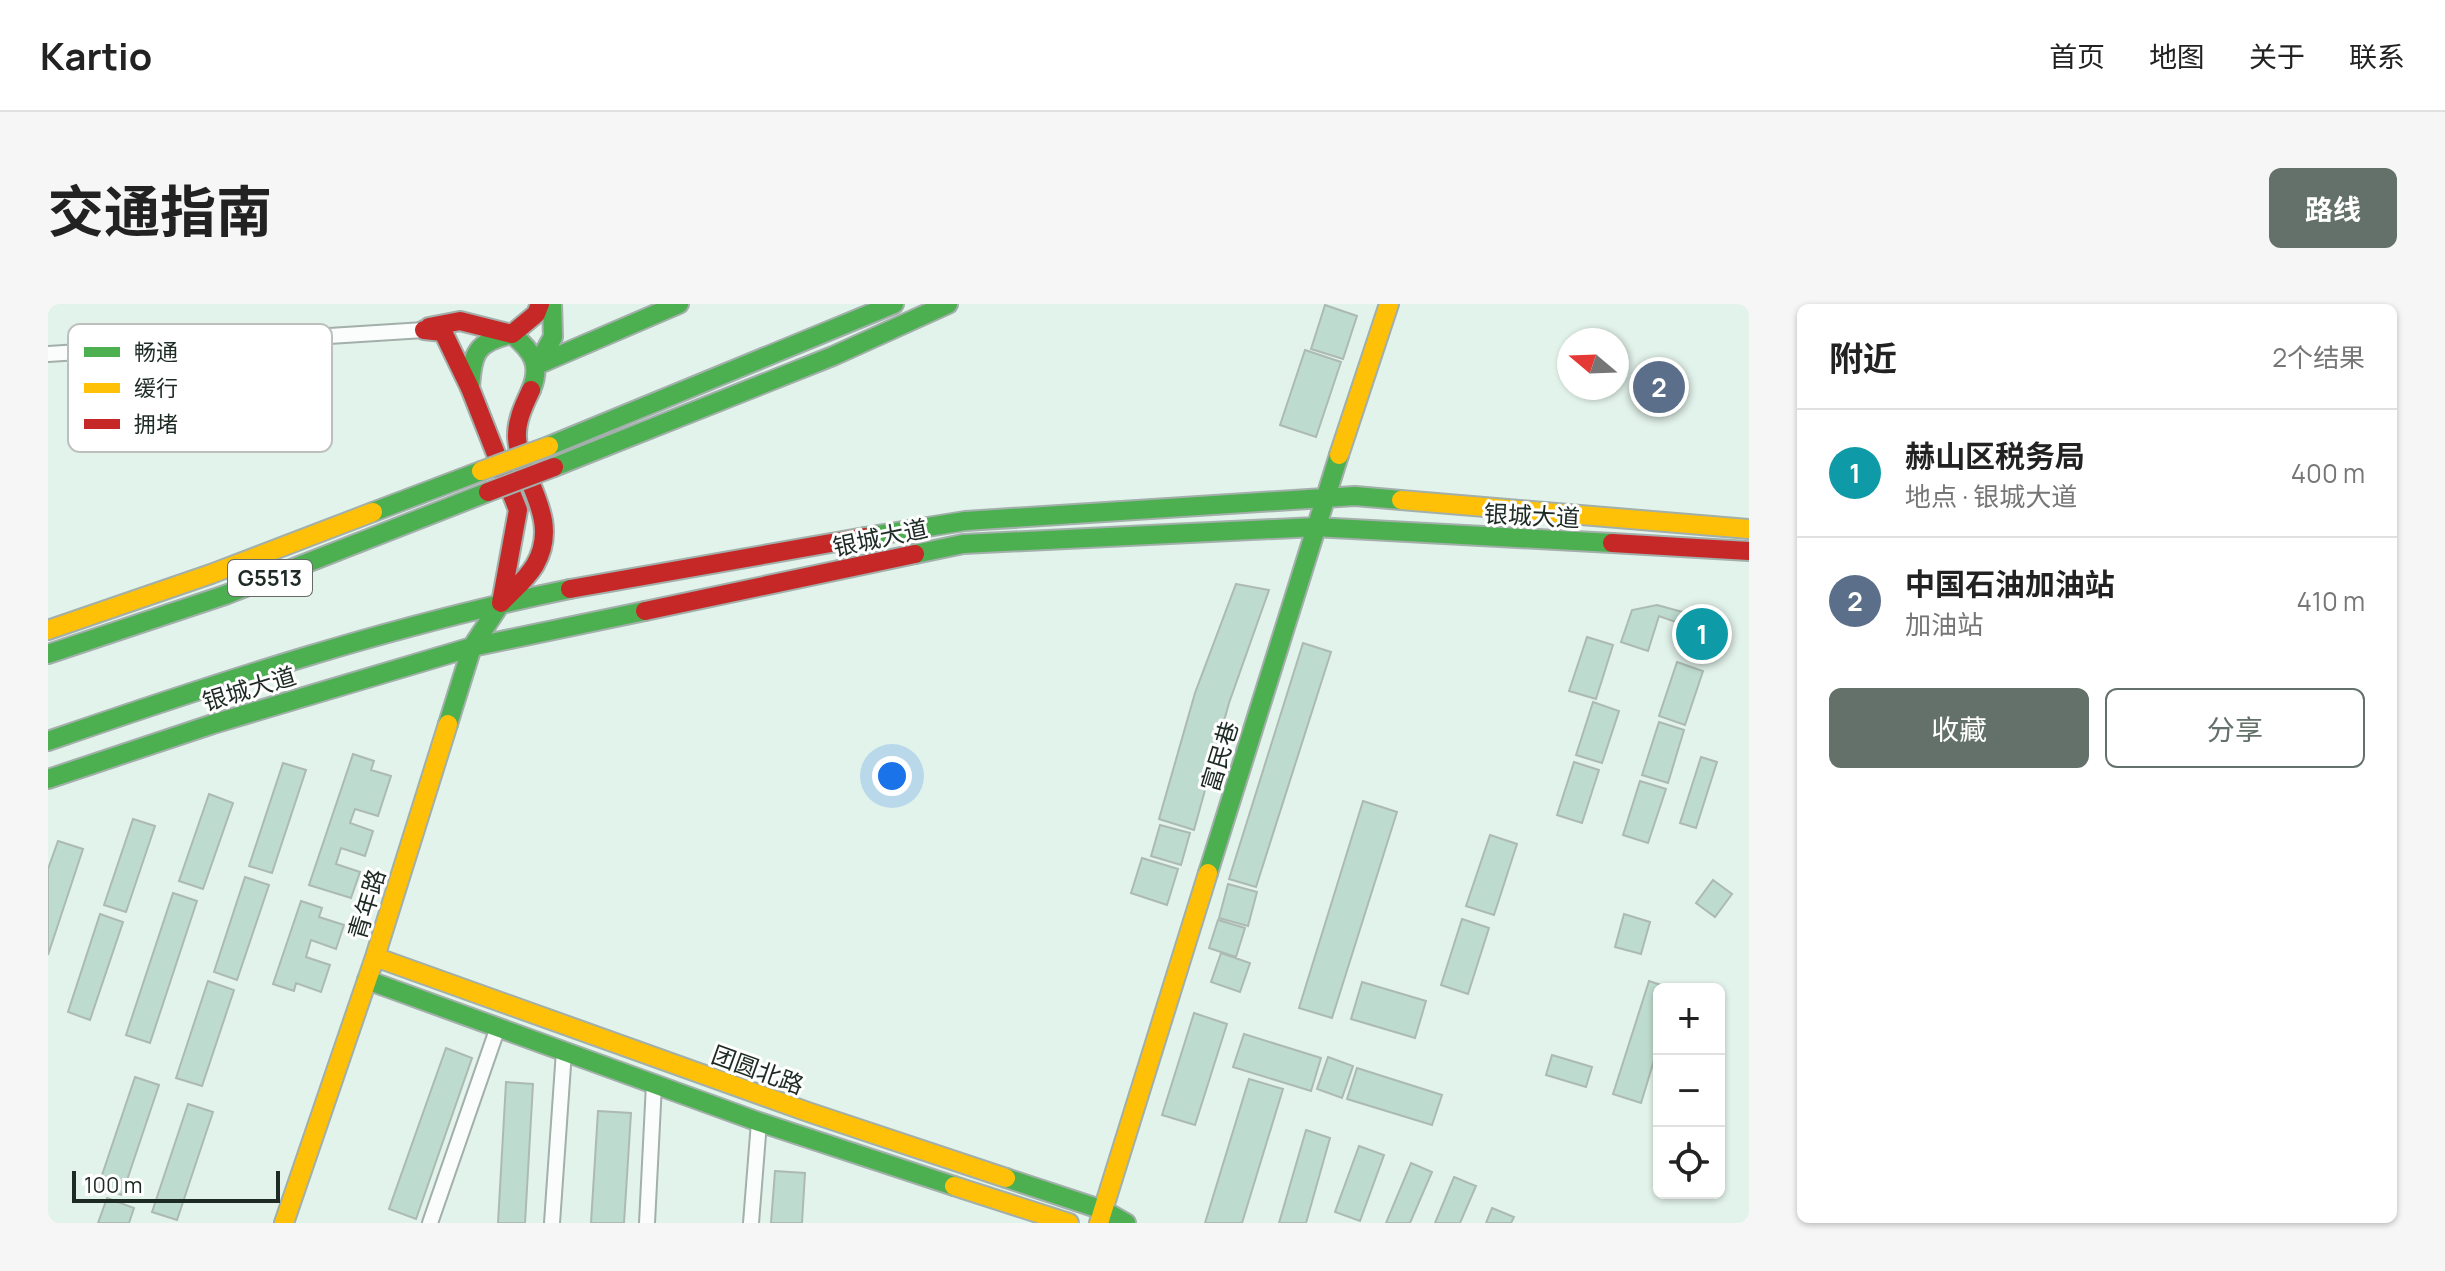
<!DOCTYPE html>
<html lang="zh">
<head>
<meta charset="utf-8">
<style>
	body { margin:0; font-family:Manrope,"Noto Sans SC",sans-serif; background:#f6f6f6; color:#222 }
	.controls { position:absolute; right:24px; bottom:24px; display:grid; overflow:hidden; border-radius:12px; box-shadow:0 2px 6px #0004 }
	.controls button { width:72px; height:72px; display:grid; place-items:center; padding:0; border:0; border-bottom:2px solid #e0e0e0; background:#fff; color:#222; font:40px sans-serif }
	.compass { position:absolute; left:1509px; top:24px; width:72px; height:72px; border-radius:50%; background:#fff; box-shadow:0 2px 6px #0004; rotate:289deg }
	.scale { position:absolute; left:24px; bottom:20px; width:208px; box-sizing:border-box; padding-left:8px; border:4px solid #1e2b25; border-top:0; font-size:22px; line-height:28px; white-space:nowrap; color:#1e2b25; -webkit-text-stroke:6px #fff; paint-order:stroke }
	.you { position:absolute; left:844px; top:472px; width:28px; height:28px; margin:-20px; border:6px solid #fff; border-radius:50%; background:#1a73e8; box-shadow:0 0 0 12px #1a73e833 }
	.badge { display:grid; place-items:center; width:52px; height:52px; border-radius:50%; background:#63716a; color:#fff; font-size:26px; font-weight:700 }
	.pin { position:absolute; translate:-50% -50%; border:4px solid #fff; box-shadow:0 2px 8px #0006 }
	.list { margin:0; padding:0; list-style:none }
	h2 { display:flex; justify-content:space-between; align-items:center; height:104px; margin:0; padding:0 32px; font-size:34px }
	h2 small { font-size:26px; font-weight:400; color:#767676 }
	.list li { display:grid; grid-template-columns:52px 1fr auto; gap:24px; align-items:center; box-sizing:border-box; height:128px; padding:0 32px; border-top:2px solid #e0e0e0 }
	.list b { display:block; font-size:30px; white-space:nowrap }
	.list p { margin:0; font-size:26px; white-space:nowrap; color:#767676 }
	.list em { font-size:26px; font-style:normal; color:#767676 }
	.actions { display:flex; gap:16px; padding:24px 32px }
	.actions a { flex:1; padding:18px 0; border:2px solid #63716a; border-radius:12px; text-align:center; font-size:28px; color:#63716a }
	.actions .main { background:#63716a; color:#fff }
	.icon { flex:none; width:44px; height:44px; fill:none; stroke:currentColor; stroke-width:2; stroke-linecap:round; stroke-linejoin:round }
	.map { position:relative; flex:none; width:1701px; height:919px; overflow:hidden; border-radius:12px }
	header { display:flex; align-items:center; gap:48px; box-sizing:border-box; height:112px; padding:0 40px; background:#fff; border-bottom:2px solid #e0e0e0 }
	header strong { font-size:38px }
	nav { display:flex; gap:44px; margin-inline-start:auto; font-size:28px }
	.intro { display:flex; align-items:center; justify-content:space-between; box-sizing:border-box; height:192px; padding:0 48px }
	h1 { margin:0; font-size:56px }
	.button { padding:20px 36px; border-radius:12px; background:#63716a; color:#fff; font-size:28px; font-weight:700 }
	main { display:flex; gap:48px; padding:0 48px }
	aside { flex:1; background:#fff; border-radius:12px; box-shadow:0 2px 6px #0004 }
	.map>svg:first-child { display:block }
</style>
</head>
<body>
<header>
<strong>Kartio</strong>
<nav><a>首页</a><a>地图</a><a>关于</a><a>联系</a></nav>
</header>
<div class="intro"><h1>交通指南</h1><a class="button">路线</a></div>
<main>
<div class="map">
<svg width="1701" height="919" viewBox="0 0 1701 919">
	<rect width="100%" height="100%" fill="#e2f3eb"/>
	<path fill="#bedbd0" stroke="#acbab3" stroke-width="2" d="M1277,1l32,11 -14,43 -32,-10z
		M1257,46l36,12 -25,75 -36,-12z
		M1188,280l33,6 -40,113 -35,127 -35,-11 36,-126z
		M1609,301l66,18 -11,34 -32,-11 7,-20 -28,-10 -11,35 -27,-9 11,-32z
		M1539,333l26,8 -17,54 -27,-8z
		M1255,339l28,9 -75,235 -27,-8z
		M1629,358l26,9 -18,54 -26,-9z
		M1545,398l26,9 -17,52 -26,-8z
		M1611,418l25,8 -16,53 -26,-8z
		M305,450l21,7 -3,9 20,6 -13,40 -23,-7 -5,14 23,8 -8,25 -24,-8 -5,16 24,8 -9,26 -42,-13z
		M1653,453l16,5 -21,66 -16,-5z
		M1526,458l25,8 -17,53 -25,-8z
		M235,459l23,7 -34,103 -23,-7z
		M1592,477l26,8 -18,54 -25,-8z
		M161,490l24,9 -30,86 -24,-8z
		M1315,497l34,11 -65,206 -33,-10z
		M85,515l22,7 -29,86 -22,-7z
		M1112,521l30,8 -9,32 -30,-9z
		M1442,531l27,9 -23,71 -28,-9z
		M10,537l25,8 -35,106v-86z
		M1094,554l36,11 -11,36 -36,-12z
		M197,573l24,8 -32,95 -23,-8z
		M1665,576l19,14 -17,23 -19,-14z
		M1180,580l29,8 -9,34 -29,-8z
		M125,589l24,8 -47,142 -24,-8z
		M253,597l21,7 -3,9 25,8 -8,24 -25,-9 -5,17 24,8 -9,27 -25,-9 -2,8 -21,-7z
		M52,610l23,8 -33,98 -22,-8z
		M1576,610l26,8 -9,32 -26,-7z
		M1414,615l27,9 -21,66 -27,-9z
		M1170,616l27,8 -9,29 -27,-9z
		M1173,649l29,10 -10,29 -29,-10z
		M160,677l26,9 -32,96 -26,-8z
		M1601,677l24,8h-14v55l-18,59 -28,-9z
		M1314,678l64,19 -11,37 -64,-19z
		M1146,709l33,11 -32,101 -33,-10z
		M1196,730l77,24 -10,33 -78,-24z
		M398,744l26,10 -56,161 -27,-10z
		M1504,751l40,12 -6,20 -40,-12z
		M1280,753l25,9 -11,32 -25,-9z
		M1309,764l85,27 -10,30 -85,-26z
		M87,773l24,8 -37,110 -24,-8z
		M1201,775l34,10 -41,134h-37z
		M458,778l27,2 -8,139h-27z
		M140,800l25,8 -36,108 -25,-8z
		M550,807l33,2 -7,110h-33z
		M1258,826l24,8 -24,85h-27z
		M1311,842l25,9 -24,66 -25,-9z
		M1363,859l21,9 -22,51h-24z
		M727,867l30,2 -3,50h-31z
		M1406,873l22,9 -16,37h-25z
		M59,894l27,10 -5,15h-31z
		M1444,904l22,9 -3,6h-25z"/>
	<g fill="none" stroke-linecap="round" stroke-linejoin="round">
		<g stroke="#a2afaa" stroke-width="18">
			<path id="street" d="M0,50l376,-24
				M382,919l68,-196
				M504,919l12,-172
				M599,919l7,-139
				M703,919l8,-101"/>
		</g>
		<g stroke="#a2afaa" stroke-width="22">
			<path id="fast" d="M504,0l1,33 -16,28 142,-61
				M422,84c2,-35 6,-46 42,-54 20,17 30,30 19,56
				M501,142l345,-142
				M506,163l279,-111 115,-52
				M325,208l108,-41
				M817,233l100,-16 390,-25 46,4
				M867,250l48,-10 352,-17 297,16
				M0,350l177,-59 263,-103
				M400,420l24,-77 29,-44
				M0,437c171,-59 345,-116 522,-152
				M0,475l165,-55 259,-77 173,-36
				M1160,569l131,-418
				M319,676l392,142 195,64
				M958,874l97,32 23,13"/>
		</g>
		<g stroke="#a2afaa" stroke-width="22">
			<path id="slow" d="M1291,151l50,-151
				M1353,196l348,29
				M0,326l163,-56 162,-62
				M327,653l433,155 198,66
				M906,882l115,37
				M236,919l91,-266 73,-233
				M1051,919l109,-350"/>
		</g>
		<g stroke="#a2afaa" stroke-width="22">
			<path id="jam" d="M381,23l31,-6 52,13 24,-20 4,-10
				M376,26l19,2 27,56 48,122 -17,93c11,-12 25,-23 34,-38 27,-47 -15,-85 -18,-127 -1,-17 7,-33 14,-48
				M1564,239l137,8
				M522,285l295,-52
				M597,307l270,-57"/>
		</g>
		<use href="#street" stroke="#fbfdfc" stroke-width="14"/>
		<use href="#fast" stroke="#4caf50" stroke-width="18"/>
		<use href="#slow" stroke="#ffc107" stroke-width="18"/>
		<use href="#jam" stroke="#c62828" stroke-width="18"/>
		<g stroke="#a2afaa" stroke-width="22" stroke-linecap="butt">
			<path id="slow-bridge" d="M433,167l68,-25"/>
		</g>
		<g stroke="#a2afaa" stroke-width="22" stroke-linecap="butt">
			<path id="jam-bridge" d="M440,188l66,-25"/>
		</g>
		<use href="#slow-bridge" stroke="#ffc107" stroke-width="18"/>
		<use href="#jam-bridge" stroke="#c62828" stroke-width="18"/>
	</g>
	<g text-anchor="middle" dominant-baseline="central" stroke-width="6" stroke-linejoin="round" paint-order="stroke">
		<rect fill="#fff" stroke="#626b66" stroke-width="2" x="180" y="256" width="84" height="36" rx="6"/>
		<g font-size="22" font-weight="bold" fill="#1e2b25">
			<text x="222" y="274">G5513</text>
		</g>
		<g font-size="24" fill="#1e2b25" stroke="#fff">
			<text transform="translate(1484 211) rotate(3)">银城大道</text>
			<text transform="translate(832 233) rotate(-12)">银城大道</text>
			<text transform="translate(201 384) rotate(-17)">银城大道</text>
			<text transform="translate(1171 452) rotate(-73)">富民巷</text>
			<text transform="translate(318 600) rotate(-73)">青年路</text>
			<text transform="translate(710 765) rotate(20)">团圆北路</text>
		</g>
	</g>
	<rect x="20" y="20" width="264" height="128" rx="12" fill="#fff" stroke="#bcbfbe" stroke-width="2"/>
	<rect x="36" y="43" width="36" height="10" fill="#4caf50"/>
	<rect x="36" y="79" width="36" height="10" fill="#ffc107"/>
	<rect x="36" y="115" width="36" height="10" fill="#c62828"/>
	<g font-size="22" fill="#1e2b25">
		<text x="86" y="56">畅通</text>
		<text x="86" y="92">缓行</text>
		<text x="86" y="128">拥堵</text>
	</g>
</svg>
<div class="controls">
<button>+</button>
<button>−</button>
<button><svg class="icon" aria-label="locate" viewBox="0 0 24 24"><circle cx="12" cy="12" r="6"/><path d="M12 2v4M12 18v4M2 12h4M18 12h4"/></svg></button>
</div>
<svg class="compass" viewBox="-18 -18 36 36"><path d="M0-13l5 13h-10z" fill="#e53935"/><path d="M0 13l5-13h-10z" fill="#767676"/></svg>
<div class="scale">100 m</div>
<div class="you"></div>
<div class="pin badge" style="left:1654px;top:330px;background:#0f9aa8">1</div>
<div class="pin badge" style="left:1611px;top:83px;background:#5c6f8a">2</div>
</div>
<aside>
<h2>附近<small>2个结果</small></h2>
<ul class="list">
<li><span class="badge" style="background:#0f9aa8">1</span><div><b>赫山区税务局</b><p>地点 · 银城大道</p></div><em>400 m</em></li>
<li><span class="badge" style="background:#5c6f8a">2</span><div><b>中国石油加油站</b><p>加油站</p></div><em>410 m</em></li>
</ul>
<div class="actions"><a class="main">收藏</a><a>分享</a></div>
</aside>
</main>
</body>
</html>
